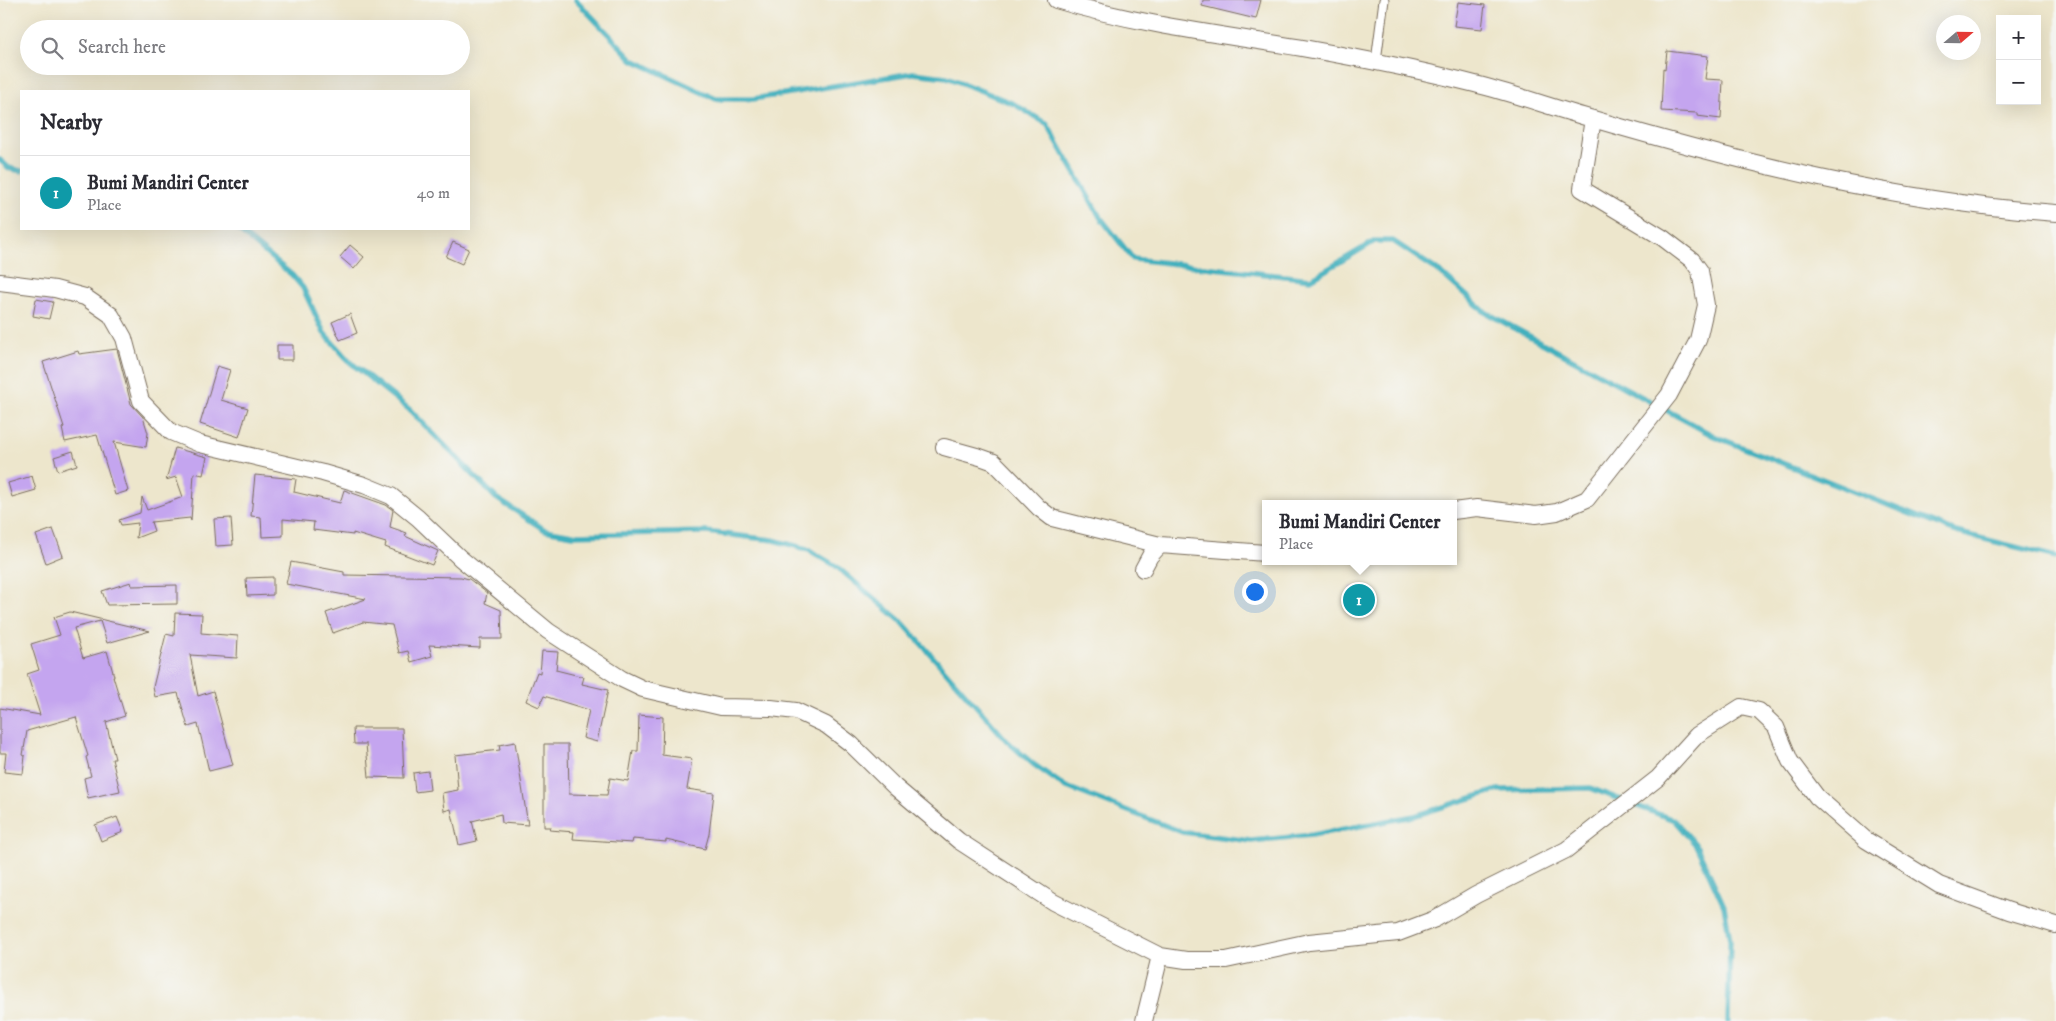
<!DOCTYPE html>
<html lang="en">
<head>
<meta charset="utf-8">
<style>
	body { margin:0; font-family:"IM FELL DW Pica",serif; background:#f7f7f7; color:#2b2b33 }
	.controls { position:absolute; right:15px; top:15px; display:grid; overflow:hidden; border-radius:0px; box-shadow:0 5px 20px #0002 }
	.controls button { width:45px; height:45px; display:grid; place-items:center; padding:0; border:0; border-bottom:1px solid #e1e1e2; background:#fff; color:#2b2b33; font:25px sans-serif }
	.compass { position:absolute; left:1936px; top:15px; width:45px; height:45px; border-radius:50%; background:#fff; box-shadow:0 5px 20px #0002; rotate:70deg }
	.you { position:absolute; left:1254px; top:591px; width:18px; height:18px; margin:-12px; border:4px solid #fff; border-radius:50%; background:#1a73e8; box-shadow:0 0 0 8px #1a73e833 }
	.badge { display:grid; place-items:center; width:32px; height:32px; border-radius:50%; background:#b45309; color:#fff; font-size:16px; font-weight:700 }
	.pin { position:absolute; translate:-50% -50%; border:2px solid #fff; box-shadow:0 1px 5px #0006 }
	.popup { position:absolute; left:1262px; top:500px; width:195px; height:65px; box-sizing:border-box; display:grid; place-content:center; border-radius:0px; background:#fff; filter:drop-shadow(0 1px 4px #0005); font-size:16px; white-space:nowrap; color:#7c7c81 }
	.popup b { font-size:19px; color:#2b2b33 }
	.popup::after { content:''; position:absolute; left:50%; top:100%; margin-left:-10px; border:10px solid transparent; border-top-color:#fff }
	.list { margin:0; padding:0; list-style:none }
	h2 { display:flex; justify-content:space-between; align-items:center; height:65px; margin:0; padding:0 20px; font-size:21px }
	h2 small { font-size:16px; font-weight:400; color:#7c7c81 }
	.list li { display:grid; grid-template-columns:32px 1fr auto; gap:15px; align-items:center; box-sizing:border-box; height:75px; padding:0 20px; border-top:1px solid #e1e1e2 }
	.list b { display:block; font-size:19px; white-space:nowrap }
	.list p { margin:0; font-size:16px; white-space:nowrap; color:#7c7c81 }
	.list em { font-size:16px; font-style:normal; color:#7c7c81 }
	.icon { flex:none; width:28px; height:28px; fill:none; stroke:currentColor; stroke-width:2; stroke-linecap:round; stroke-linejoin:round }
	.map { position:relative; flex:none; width:2056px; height:1021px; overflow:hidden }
	.search { position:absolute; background:#fff; box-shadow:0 5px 20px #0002; left:20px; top:20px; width:450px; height:55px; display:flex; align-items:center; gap:12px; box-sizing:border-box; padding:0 18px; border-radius:28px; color:#7c7c81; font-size:19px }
	.panel { position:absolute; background:#fff; box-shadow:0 5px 20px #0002; left:20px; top:90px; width:450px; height:140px; border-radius:0px }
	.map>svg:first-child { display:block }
</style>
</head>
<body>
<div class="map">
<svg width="2056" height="1021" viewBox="0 0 2056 1021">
	<rect width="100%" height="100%" fill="#f6f6f2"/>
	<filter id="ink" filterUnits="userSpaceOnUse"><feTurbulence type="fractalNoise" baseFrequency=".02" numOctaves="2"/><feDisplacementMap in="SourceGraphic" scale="10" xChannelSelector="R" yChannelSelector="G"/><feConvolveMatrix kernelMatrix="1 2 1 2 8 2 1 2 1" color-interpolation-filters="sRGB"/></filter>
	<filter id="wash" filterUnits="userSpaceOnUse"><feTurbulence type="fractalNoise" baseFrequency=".0096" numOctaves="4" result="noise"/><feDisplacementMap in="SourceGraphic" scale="20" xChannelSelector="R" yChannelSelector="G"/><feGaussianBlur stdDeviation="1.12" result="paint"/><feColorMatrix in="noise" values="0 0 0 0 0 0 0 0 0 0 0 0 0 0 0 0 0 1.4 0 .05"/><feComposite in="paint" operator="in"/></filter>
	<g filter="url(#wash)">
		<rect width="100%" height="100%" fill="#ede6cc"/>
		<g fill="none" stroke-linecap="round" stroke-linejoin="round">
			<path stroke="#42b0be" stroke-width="5.5" d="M576,0l57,60 83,39h37l160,-26 34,4 67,27 33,20 53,93 33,42 178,20 64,-38h18l47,31 45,40 229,124 242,96 100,25
				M0,160l9,8 12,3
				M237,229l55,46 11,13 21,45 26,29 60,48 86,88 49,32 28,5 133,-3 67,8 34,9 29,17 67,57 104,118 26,23 31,22 118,46 69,9 61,-6 102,-19 83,-26 93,-2 84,32 22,25 28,61 6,34 -2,81"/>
		</g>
		<g id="blocks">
			<path fill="#c4a5ef" d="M1203,0h58l-5,19 -54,-13z
				M1458,2l27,3 -3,24 -28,-3z
				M1667,51l41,5 -3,23 18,1 -2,39 -24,-3v-3l-36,-2 2,-43 2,1z
				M453,242l16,7 -7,15 -16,-7z
				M350,245l14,12 -10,12 -14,-12z
				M36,299l17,3 -4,17 -16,-3z
				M350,314l7,19 -17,7 -8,-18z
				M277,345h16v15h-16z
				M117,349l14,55 12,13 5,16 -2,14 -32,-5 14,49 -13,4 -18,-60 -32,7 -3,-14 2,-1 -21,-65 35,-11 1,3z
				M217,366l13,4 -9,30 27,8 -9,29 -39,-13z
				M175,448l32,9 -4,18 -9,-2 -3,48 -1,-3 -39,4 3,9 -18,7 2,-15 -17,2 -2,-5 21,-7 2,-16 5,13 36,-13 -7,-20 -10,3z
				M73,451l4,14 -19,6 -4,-14z
				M255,475l41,4 -2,13 46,11 4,-13 42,15 7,5 -3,17 17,6 -2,3 33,15 -6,14 -47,-18 1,-4 -33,-10v2l-40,-5 1,-8 -31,-3v17l-21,1 -1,-20 -10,-1z
				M32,476l4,14 -24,7 -4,-14z
				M231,518l2,27 -17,1 -2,-27z
				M53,529l10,27 -17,7 -10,-28z
				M291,562l53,10v3l117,2 8,2 18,14 -2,10 16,7 1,29h-22v9l-51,-3 3,11 -21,6 -3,-11 -9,2 -7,-28 -29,-3 -30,11 -7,-20 40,-14 -80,-15z
				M273,577v18l-26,1 -1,-18z
				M131,582l1,4 45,-1v19l-70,1 -5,-14z
				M1351,587l18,2 -2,24 -18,-2z
				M70,612l80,19 -43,12 -7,-22 -26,7 9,30 24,-7 7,25h-1l12,40 -19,6 9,37h-3l8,32 -32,7 -4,-20 7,-2 -5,-19 2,-1 -12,-39 -49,14 -4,24 2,1 -2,18 -19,-2 2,-19h-6v-45l40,7 -13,-41 12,-4 -8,-26 29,-9 -6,-18z
				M175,613l27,1 -1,19 37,3 -1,22 -47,-3 8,41 15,-5 20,74 -24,6 -11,-47 -10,3 -10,-34 -23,4 -2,-10 13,-53 8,2z
				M542,651l16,1 -2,18 28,7 -2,7 26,6 -11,52 -14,-4 6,-28 -45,-14 -5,11 -13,-6 11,-29 3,1z
				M639,715l24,2 -1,38 30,4 -5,30 27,4 -5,41 -4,15 -39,-9v2l-33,-3 -1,4 -59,-4 1,-7 -24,-2 1,-3h-7v-83h24l1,50 38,1 3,-17 18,3 5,-30h5z
				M353,728h49l2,50 -35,-1 -3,-33h-12z
				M515,742l13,83 -26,-2 -1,-9 -29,7 5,20 -18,4 -8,-36 -7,2 -2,-18 16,-3 -3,-35 45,-5 -1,-5z
				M428,771l2,19 -15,2 -2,-19z
				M117,817l6,15 -22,9 -6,-16z"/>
		</g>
	</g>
	<g filter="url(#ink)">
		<use href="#blocks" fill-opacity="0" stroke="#796c5b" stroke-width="1"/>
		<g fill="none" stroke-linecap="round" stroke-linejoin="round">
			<g stroke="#796c5b" stroke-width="11">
				<path id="service" d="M1376,61l8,-61"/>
			</g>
			<g stroke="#796c5b" stroke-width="18">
				<path id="minor" d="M1056,0c83,25 168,35 252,49 56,10 112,21 167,35 40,10 78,24 118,35 150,44 306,83 463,94
					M0,282l55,7 30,8 26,18 13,23 17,63 30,31 29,12 123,29 41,12 27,11 27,22 42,40 88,73 74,48 21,10 78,18 50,1 25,3 30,14 25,19 44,43 64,54 94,61 107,54 26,4h40l83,-18 89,-9 37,-14 41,-24 90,-45 92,-72 39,-43 44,-28 18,4 17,16 14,34 27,36 49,43 73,45 70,26 47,14
					M944,447l36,10 14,5 45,46 13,10 108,27
					M1453,511l24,-3 59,7 21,-3 30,-13 82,-104 29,-55 8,-35 -6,-34 -8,-11 -29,-22 -81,-49 11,-70
					M1143,569l7,-13 10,-11 105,8
					M1144,1021l16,-65"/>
			</g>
			<use href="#service" stroke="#fff" stroke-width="9"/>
			<use href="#minor" stroke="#fff" stroke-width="16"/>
		</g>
	</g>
</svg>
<div class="controls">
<button>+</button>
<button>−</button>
</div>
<svg class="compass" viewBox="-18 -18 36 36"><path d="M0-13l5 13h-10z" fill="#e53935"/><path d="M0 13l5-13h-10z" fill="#7c7c81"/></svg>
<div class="you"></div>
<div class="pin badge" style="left:1359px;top:600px;background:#0f9aa8">1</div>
<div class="popup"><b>Bumi Mandiri Center</b>Place</div>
<div class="search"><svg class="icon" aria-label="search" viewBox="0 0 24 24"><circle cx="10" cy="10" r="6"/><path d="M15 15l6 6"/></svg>Search here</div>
<section class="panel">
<h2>Nearby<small></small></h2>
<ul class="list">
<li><span class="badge" style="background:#0f9aa8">1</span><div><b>Bumi Mandiri Center</b><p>Place</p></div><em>40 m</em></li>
</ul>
</section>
</div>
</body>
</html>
